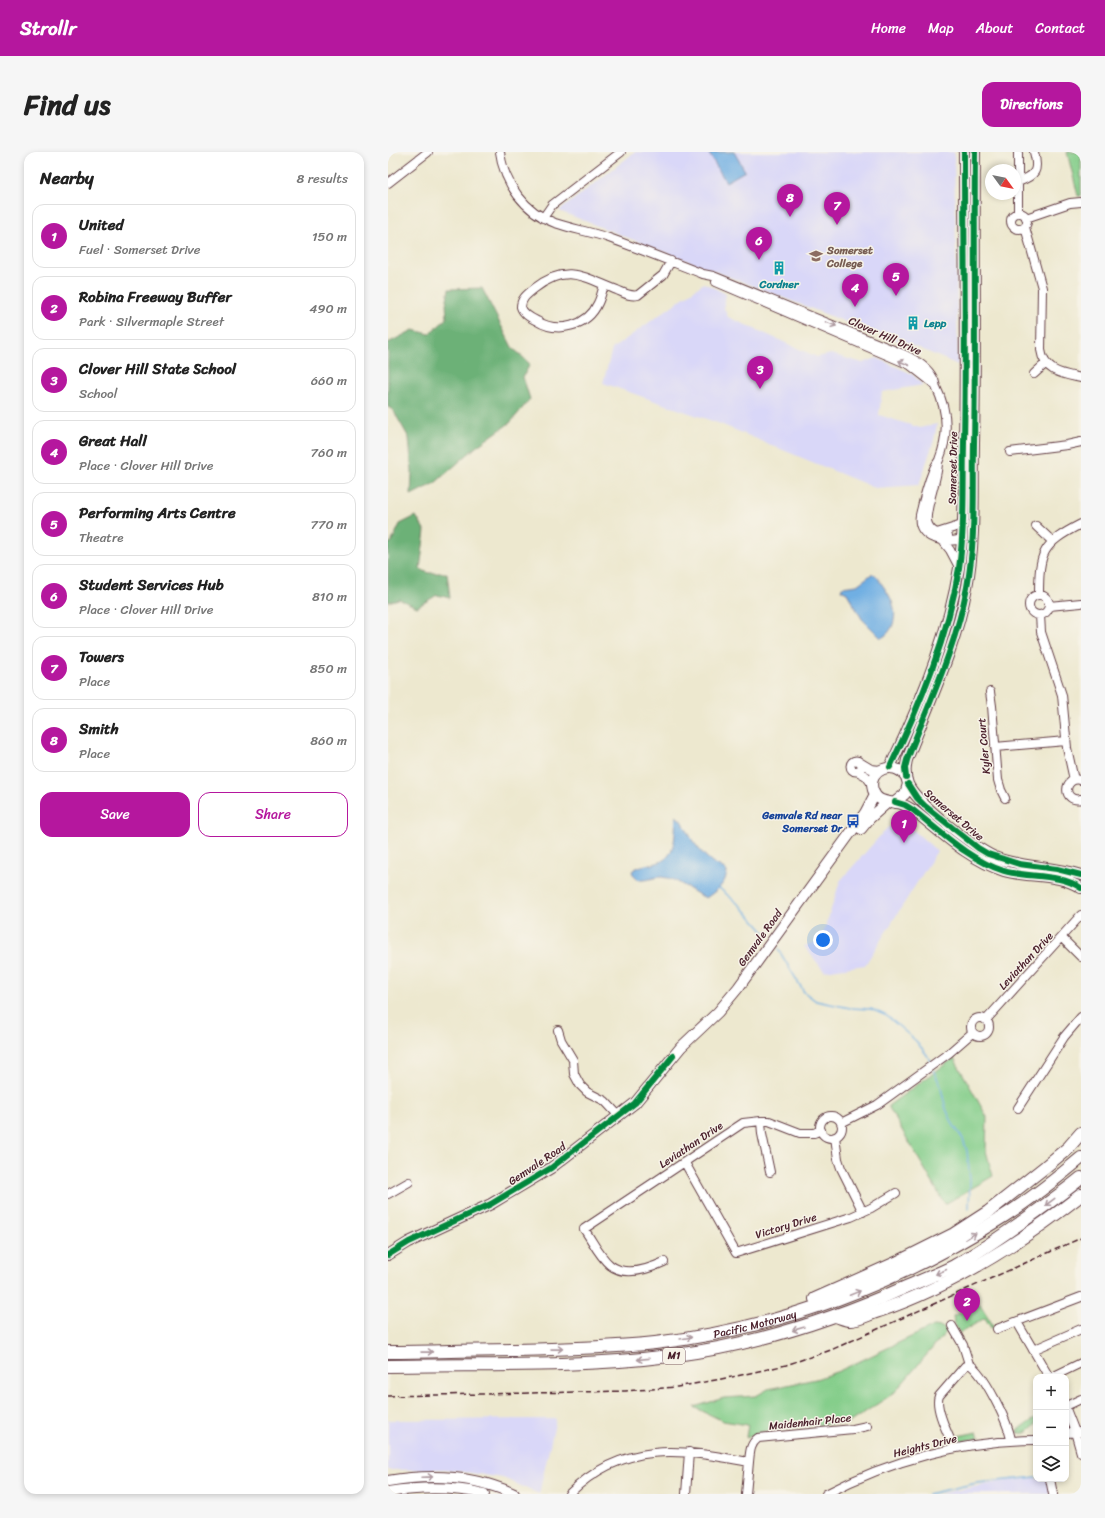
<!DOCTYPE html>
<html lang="en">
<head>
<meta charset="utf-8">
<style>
	body { margin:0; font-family:Sriracha,sans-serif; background:#f6f6f6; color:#222 }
	.controls { position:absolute; right:12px; bottom:12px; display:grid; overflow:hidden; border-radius:8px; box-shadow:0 2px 6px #0003 }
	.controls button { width:36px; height:36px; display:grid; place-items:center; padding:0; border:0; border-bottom:1px solid #e0e0e0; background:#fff; color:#222; font:20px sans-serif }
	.compass { position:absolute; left:597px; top:12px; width:36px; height:36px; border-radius:50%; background:#fff; box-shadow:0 2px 6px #0003; rotate:123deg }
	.you { position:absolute; left:435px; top:788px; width:14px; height:14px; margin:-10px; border:3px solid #fff; border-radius:50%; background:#1a73e8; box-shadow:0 0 0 6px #1a73e833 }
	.badge { display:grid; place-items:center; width:26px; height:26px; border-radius:50%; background:#b5179e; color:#fff; font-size:13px; font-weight:700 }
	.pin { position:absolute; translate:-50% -33px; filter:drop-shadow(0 1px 2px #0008) }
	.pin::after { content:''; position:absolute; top:21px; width:14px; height:12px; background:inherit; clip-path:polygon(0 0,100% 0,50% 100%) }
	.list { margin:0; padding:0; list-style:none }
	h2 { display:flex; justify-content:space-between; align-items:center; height:52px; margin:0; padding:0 16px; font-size:17px }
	h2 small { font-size:13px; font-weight:400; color:#767676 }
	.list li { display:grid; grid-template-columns:26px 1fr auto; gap:12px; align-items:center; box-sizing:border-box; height:64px; margin:0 8px 8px; padding:0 8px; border:1px solid #e0e0e0; border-radius:12px }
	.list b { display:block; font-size:15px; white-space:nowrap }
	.list p { margin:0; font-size:13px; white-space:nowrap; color:#767676 }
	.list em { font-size:13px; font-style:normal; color:#767676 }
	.actions { display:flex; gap:8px; padding:12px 16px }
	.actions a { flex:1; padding:9px 0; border:1px solid #b5179e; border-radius:12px; text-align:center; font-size:14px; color:#b5179e }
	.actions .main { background:#b5179e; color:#fff }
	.icon { flex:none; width:22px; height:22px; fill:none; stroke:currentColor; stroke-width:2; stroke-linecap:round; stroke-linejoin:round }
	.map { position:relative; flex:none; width:693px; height:1342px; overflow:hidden; border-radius:12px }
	header { display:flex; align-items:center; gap:24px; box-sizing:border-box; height:56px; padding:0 20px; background:#b5179e; color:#fff }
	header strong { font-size:19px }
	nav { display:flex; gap:22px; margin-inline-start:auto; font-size:14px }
	.intro { display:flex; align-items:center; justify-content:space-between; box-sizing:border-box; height:96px; padding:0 24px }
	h1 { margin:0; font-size:28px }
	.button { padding:10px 18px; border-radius:12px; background:#b5179e; color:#fff; font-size:14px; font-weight:700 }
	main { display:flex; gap:24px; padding:0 24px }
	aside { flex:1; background:#fff; border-radius:12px; box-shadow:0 2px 6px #0003 }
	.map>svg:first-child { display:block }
</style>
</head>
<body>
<header>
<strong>Strollr</strong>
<nav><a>Home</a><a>Map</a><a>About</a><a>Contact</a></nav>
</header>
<div class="intro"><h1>Find us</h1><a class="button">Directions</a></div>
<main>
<aside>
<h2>Nearby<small>8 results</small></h2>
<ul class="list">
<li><span class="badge">1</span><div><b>United</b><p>Fuel · Somerset Drive</p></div><em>150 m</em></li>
<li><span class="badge">2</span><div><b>Robina Freeway Buffer</b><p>Park · Silvermaple Street</p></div><em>490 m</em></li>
<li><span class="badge">3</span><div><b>Clover Hill State School</b><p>School</p></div><em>660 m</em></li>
<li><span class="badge">4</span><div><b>Great Hall</b><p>Place · Clover Hill Drive</p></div><em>760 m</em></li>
<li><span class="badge">5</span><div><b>Performing Arts Centre</b><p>Theatre</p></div><em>770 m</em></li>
<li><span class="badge">6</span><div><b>Student Services Hub</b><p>Place · Clover Hill Drive</p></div><em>810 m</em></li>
<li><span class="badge">7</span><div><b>Towers</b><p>Place</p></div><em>850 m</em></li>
<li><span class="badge">8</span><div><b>Smith</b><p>Place</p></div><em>860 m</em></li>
</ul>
<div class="actions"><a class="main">Save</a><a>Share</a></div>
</aside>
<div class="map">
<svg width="693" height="1342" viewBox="0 0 693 1342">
	<rect width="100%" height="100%" fill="#f7f3e8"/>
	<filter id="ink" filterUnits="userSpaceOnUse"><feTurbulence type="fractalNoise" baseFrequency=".025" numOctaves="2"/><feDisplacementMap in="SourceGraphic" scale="8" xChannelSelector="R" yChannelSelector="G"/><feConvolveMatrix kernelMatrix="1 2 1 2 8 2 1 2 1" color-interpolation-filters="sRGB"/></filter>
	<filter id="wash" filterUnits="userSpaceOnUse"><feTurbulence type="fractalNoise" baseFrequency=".012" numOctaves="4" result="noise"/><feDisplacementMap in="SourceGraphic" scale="16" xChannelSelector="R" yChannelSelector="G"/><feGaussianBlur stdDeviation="0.9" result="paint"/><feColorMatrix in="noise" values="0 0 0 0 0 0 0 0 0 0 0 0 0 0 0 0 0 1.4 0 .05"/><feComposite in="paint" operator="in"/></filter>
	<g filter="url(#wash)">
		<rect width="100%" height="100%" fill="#ede8cf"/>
		<path fill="#d9d7f8" d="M247,0h319l4,213 -39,-17 -50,-17 -310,-120z
			M316,131l22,11 -2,14 4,9 89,40 14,-3 32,9 14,-5 35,16 11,11 -41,7 -3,23 41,13 17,-4 -3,16 -15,45 -44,3 -157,-65 -115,-40 9,-34z
			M500,675h22l27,24 -72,114 -41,6 -20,-25 17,-5 19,-60z
			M168,1267l-17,75 -36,-16 -58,-9 -57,1v-50z
			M648,1326l12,1 2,15h-112l61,-12z"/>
		<path fill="#85ce8b" stroke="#68765b" d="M679,0h14v44h-3z
			M566,906l33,59 -1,34 7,25 -48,28 -57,-98z
			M592,1152l14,23 -3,1 -6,-10 -25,15 -6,-9 -1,-8z
			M546,1174l8,1 5,4 -53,62 -44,29 -85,9 -19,6 2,-12 -25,-4 -29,-14 30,-9 32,-2 12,-7 48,-10 23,-8z
			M648,1266v7c-7,5 -11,12 -20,6z
			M589,1280l2,6 -17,3 -3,-3 -1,-2z"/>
		<path fill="#6cb177" stroke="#5b6851" d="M94,136l30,59 18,17 -7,13 7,22 -19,23 -35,25 -41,36 -24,12 1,-23 -3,-34 -16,-28 -5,-3v-64l25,-13 17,4 17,-16 -1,-14 3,-15z
			M28,364l9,15 -5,38 9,4h18l3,25 -13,-3 -20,12 -18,-8 -11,3v-59h3l9,-19z"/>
		<path fill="#70afe3" stroke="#5d6787" d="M320,0h26l11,19 -19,11z
			M484,422c6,1 6,5 9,9 10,14 18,27 11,44 -3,5 -6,9 -11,11l-19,-19 -15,-26 -6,-3 1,-3 15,-2z
			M288,664c10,7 12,20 20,29 4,6 10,12 15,16 6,5 12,5 16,11 -1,12 -11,19 -21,26 -15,-6 -28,-20 -45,-21 -10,0 -25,10 -29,-6 6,-5 13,-6 21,-7 25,-5 21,-27 23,-48z"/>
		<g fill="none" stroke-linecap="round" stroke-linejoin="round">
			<path stroke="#70afe3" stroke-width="1.5" d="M331,736l23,19 24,27
				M390,797l26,43 12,9 34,7 21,1 16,7 29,25 11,14 3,6
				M545,918l7,14 6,25 8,17 9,13 4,12 3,29 -1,29
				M540,1342l49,-11 59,-6"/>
		</g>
	</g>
	<g filter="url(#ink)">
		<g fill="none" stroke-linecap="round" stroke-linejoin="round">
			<g stroke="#623d44" stroke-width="10">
				<path id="minor" d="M112,0c4,32 25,60 55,71 18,6 36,9 54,15 31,11 63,24 94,36l10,2 190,78c11,5 24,12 30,24 2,3 2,6 3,9 12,24 13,48 3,73 -2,4 -5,7 -6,11 -5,12 -10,31 -13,44 -4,24 25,29 42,24
					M630,30c18,-7 21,-11 16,-30
					M0,31l40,-31
					M630,61v-61
					M623 69a8 8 0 1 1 16 0a8 8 0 1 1-16 0Z
					M155,66l9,-13 69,-53
					M638,66l44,-15 11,-1
					M637,75l17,61 -1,62c3,22 22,24 40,28
					M328,130l194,83 23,18
					M216,133c-2,6 -3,12 -6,18 -10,23 -40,31 -61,18 -6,-3 -14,-7 -16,-14 0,-9 7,-13 14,-19 32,-25 49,-11 82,2 7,3 13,7 21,5l25,-20 8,-14
					M646,222l12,-11
					M622,300l57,-7 14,-3
					M550,310c0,17 -13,46 -11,59 2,10 12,14 21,15
					M648,374l16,15
					M549,381l25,-8
					M554,388l8,10 9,17
					M651,443c0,-43 3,-51 42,-71
					M641 453a10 10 0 1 1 20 0a10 10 0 1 1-20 0Z
					M661,454l32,-3
					M652,463l1,17 21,63 5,53 7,32
					M602,540l2,14 6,74 3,10 4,8
					M607,595l71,-6
					M462.5 614a5.5 5.5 0 1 1 11 0a5.5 5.5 0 1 1-11 0Z
					M473,611l10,6 9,1
					M469,619l9,5 6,8
					M693,628c-18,-4 -19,23 0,19
					M674,786l19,19
					M583 875a9 9 0 1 1 18 0a9 9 0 1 1-18 0Z
					M598,868l95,-105
					M170,878l3,10 12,20 1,14 6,11 7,7 18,9 14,15
					M630,956l46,-71 17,-20
					M432 975a11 11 0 1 1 22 0a11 11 0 1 1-22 0Z
					M373,969l1,13 8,38
					M453,971l36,-18 72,-52 23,-20
					M447,985l3,22 3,9 22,44
					M297,1011l51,90 115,-36 20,-9 25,-15
					M0,1042l21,-12
					M276,1110c-15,7 -39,15 -54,3 -11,-9 -18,-25 -26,-36l159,-106 18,-2h8l31,12h14l7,-3
					M629,1170l32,55
					M564,1174l11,19 6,19
					M609,1177l84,-32
					M645,1198l48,-21
					M664,1225l29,-14
					M678,1254l15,-7
					M678,1257l9,23 6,21
					M678,1281l15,-1
					M566,1296c-5,-12 -20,-40 -15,-52l26,-30 4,-2c15,9 39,58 42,76
					M361,1310c1,-10 1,-18 9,-24l95,-9 14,-3
					M662,1327l3,15
					M181,1342c54,-54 112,-45 180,-32l-3,32
					M298,1342l3,-42
					M438,1342c64,-34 137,-53 209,-54"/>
			</g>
			<g stroke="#623d44" stroke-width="12">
				<path id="major" d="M587,0c-1,97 1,195 -1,292 -1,47 2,96 -7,143 -11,60 -38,116 -60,173 -2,8 -2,16 1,24 9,20 71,68 92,75 26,8 54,8 81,16
					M502,615c30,-62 58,-130 69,-199 6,-41 4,-84 5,-126 2,-97 0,-193 0,-290
					M518,625c-12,-18 -39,-7 -33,13 4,12 13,11 23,13 6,0 12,4 17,7 28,22 56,50 91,61 24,7 55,2 77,17
					M507,650l10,-8 3,-10
					M473,677l9,-11 17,-15
					M0,1103l21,-13 82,-38 60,-36 84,-65 46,-56 37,-35 20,-24 127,-175 10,-19
					M0,1329c42,-7 87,-5 126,13
					M0,1340c33,-5 64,-6 96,2"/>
			</g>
			<g stroke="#623d44" stroke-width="14">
				<g id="highway">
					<path d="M427,1147l81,-36 58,-29 34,-22 57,-45 23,-19 13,-15"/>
					<path d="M447,1164c5,1 10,4 15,4 7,1 21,-7 29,-9 73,-25 142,-69 202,-116"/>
					<path id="s1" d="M0,1200c42,0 84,-2 126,-2 47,-1 94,-2 141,-7 124,-14 244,-60 349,-127 27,-17 52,-37 77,-58"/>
					<path d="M0,1214c94,-2 188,2 281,-10 82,-10 161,-35 237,-69 16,-7 32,-13 48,-21 20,-11 39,-24 59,-38 23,-16 46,-32 68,-50"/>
				</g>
			</g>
			<use href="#minor" stroke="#fff" stroke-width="8"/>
			<use href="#major" stroke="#fff" stroke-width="10"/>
			<use href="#highway" stroke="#fff" stroke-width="12"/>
			<path stroke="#4a1f2b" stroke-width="1.5" stroke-dasharray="6 3" stroke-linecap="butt" d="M0,1244l237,-5 52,-4 55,-10 54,-12 45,-15 250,-112"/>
			<g stroke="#f7f3e8" stroke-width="8">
				<path id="cycleway" d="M502,615c30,-62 58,-130 69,-199 6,-41 4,-84 5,-126 2,-97 0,-193 0,-290
					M518,625l-1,-9 2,-8c22,-57 49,-113 60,-173 9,-47 6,-96 7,-143 2,-97 0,-195 1,-292
					M520,632l9,14 8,8 53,42 10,6 31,10 38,5 24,6
					M507,650l10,3 8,5c28,22 56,50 91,61 24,7 55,2 77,17
					M0,1103l21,-13 82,-38 60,-36 84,-65 38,-47"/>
			</g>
			<use href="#cycleway" stroke="#00873e" stroke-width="6"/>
		</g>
		<defs><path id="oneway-shaft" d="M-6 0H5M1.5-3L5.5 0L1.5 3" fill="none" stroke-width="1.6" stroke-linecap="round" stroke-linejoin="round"/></defs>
		<g stroke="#ae9aa0">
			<use href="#oneway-shaft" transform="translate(443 172) rotate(22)"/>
			<use href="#oneway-shaft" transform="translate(516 211) rotate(-156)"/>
			<use href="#oneway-shaft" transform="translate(662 1050) rotate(143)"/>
			<use href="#oneway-shaft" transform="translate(583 1084) rotate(-31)"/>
			<use href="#oneway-shaft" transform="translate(553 1120) rotate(156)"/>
			<use href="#oneway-shaft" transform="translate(467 1141) rotate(-22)"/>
			<use href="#oneway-shaft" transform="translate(410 1177) rotate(164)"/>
			<use href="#oneway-shaft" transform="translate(298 1186) rotate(-9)"/>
			<use href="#oneway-shaft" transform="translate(169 1197) rotate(-1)"/>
			<use href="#oneway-shaft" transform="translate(39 1200) rotate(-1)"/>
			<use href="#oneway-shaft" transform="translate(255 1207) rotate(174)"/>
			<use href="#oneway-shaft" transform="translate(39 1325) rotate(-2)"/>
		</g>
	</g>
	<defs>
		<g id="school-bare" transform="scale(1.08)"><path d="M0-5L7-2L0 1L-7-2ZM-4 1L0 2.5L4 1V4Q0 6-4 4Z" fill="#8d6e63" stroke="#f7f3e8" stroke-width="2.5" paint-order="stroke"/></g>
		<g id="building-bare" transform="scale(1.08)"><path d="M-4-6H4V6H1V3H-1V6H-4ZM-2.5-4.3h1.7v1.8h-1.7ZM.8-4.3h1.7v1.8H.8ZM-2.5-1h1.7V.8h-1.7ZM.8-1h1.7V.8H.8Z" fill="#0f9aa8" stroke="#f7f3e8" stroke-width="2.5" paint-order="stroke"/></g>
		<g id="bus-bare" transform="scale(1.08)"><path d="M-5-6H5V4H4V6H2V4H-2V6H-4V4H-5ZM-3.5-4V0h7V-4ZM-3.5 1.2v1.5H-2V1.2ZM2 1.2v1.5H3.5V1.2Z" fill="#1a4fb4" stroke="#f7f3e8" stroke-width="2.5" paint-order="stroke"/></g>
	</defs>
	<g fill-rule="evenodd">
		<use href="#school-bare" x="428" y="104"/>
		<use href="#building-bare" x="391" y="116"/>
		<use href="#building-bare" x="525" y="171"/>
		<use href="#bus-bare" x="465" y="669"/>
	</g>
	<g text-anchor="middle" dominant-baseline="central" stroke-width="3" stroke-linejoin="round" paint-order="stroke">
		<rect fill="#f7f3e8" stroke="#7e5f64" stroke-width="1" x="275" y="1196" width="22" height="16" rx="3"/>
		<g font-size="10" font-weight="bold" fill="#4a1f2b">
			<text x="286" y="1204">M1</text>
		</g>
		<g font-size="11" font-weight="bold" fill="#785e54" stroke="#f7f3e8" text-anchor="start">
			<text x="439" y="98">Somerset<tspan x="439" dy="13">College</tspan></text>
		</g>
		<g font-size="11" font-weight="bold" fill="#0d838f" stroke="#f7f3e8">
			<text x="391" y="132">Cordner</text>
			<text x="536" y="171" text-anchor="start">Lepp</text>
		</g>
		<g font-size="11" fill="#4a1f2b" stroke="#f7f3e8">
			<text transform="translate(497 184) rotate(24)">Clover Hill Drive</text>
			<text transform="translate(565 316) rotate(-89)">Somerset Drive</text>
			<text transform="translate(596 594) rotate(-95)">Kyler Court</text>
			<text transform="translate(566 663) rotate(40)">Somerset Drive</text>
			<text transform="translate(372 786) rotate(-54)">Gemvale Road</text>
			<text transform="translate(638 809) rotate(-47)">Leviathan Drive</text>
			<text transform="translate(303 993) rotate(-34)">Leviathan Drive</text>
			<text transform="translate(149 1012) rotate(-34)">Gemvale Road</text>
			<text transform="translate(398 1074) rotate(-17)">Victory Drive</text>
			<text stroke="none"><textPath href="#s1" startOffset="369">Pacific Motorway</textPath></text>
			<text transform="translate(422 1270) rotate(-6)">Maidenhair Place</text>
			<text transform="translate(537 1294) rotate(-14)">Heights Drive</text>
		</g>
		<g font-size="11" font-weight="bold" fill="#164399" stroke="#f7f3e8" text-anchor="end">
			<text x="454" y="663">Gemvale Rd near<tspan x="454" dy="13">Somerset Dr</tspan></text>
		</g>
	</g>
</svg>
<div class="controls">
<button>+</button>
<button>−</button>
<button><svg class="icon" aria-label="layers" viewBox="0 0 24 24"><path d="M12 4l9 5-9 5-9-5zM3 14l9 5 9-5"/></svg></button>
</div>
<svg class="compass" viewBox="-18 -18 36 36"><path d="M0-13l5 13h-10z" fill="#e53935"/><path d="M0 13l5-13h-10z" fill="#767676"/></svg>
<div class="you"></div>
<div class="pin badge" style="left:516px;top:691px">1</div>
<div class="pin badge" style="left:579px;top:1169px">2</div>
<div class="pin badge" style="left:372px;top:237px">3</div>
<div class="pin badge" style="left:467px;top:155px">4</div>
<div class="pin badge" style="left:508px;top:144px">5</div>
<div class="pin badge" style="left:371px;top:108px">6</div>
<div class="pin badge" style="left:449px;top:73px">7</div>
<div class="pin badge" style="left:402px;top:65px">8</div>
</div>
</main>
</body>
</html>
